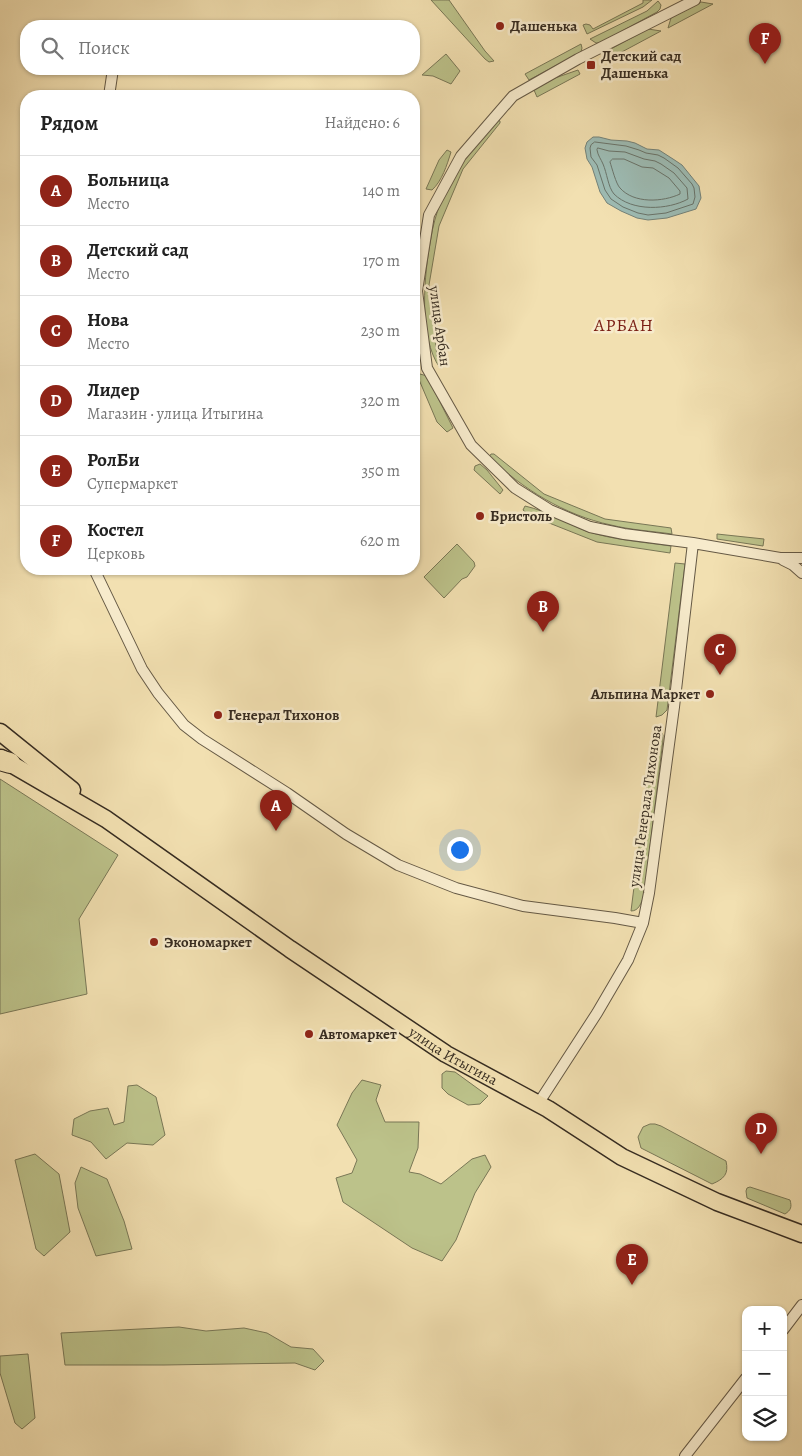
<!DOCTYPE html>
<html lang="ru">
<head>
<meta charset="utf-8">
<style>
	body { margin:0; font-family:Alegreya,serif; background:#f6f6f6; color:#222 }
	.controls { position:absolute; right:15px; bottom:15px; display:grid; overflow:hidden; border-radius:10px; box-shadow:0 1px 4px #0004 }
	.controls button { width:45px; height:45px; display:grid; place-items:center; padding:0; border:0; border-bottom:1px solid #e0e0e0; background:#fff; color:#222; font:25px sans-serif }
	.you { position:absolute; left:459px; top:849px; width:18px; height:18px; margin:-12px; border:4px solid #fff; border-radius:50%; background:#1a73e8; box-shadow:0 0 0 8px #1a73e833 }
	.badge { display:grid; place-items:center; width:32px; height:32px; border-radius:50%; background:#8f2418; color:#fff; font-size:16px; font-weight:700 }
	.pin { position:absolute; translate:-50% -41px; filter:drop-shadow(0 1px 2px #0008) }
	.pin::after { content:''; position:absolute; top:26px; width:18px; height:15px; background:inherit; clip-path:polygon(0 0,100% 0,50% 100%) }
	.list { margin:0; padding:0; list-style:none }
	h2 { display:flex; justify-content:space-between; align-items:center; height:65px; margin:0; padding:0 20px; font-size:21px }
	h2 small { font-size:16px; font-weight:400; color:#767676 }
	.list li { display:grid; grid-template-columns:32px 1fr auto; gap:15px; align-items:center; box-sizing:border-box; height:70px; padding:0 20px; border-top:1px solid #e0e0e0 }
	.list b { display:block; font-size:19px; white-space:nowrap }
	.list p { margin:0; font-size:16px; white-space:nowrap; color:#767676 }
	.list em { font-size:16px; font-style:normal; color:#767676 }
	.icon { flex:none; width:28px; height:28px; fill:none; stroke:currentColor; stroke-width:2; stroke-linecap:round; stroke-linejoin:round }
	.map { position:relative; flex:none; width:802px; height:1456px; overflow:hidden }
	.search { position:absolute; background:#fff; box-shadow:0 1px 4px #0004; left:20px; top:20px; width:400px; height:55px; display:flex; align-items:center; gap:12px; box-sizing:border-box; padding:0 18px; border-radius:20px; color:#767676; font-size:19px }
	.panel { position:absolute; background:#fff; box-shadow:0 1px 4px #0004; left:20px; top:90px; width:400px; height:485px; border-radius:20px }
	.map>svg:first-child { display:block }
</style>
</head>
<body>
<div class="map">
<svg width="802" height="1456" viewBox="0 0 802 1456">
	<rect width="100%" height="100%" fill="#f2e0b1"/>
	<filter id="stains"><feTurbulence type="fractalNoise" baseFrequency=".004" numOctaves="4"/><feColorMatrix values="0 0 0 0 .2 0 0 0 0 .09 0 0 0 0 .02 0 0 0 .5 -.17"/></filter>
	<radialGradient id="worn" r=".72"><stop offset=".6" stop-color="#630" stop-opacity="0"/><stop offset="1" stop-color="#630" stop-opacity=".3"/></radialGradient>
	<path fill="#bcc28a" stroke="#797756" d="M431,0h18l36,51 9,10 -5,1 -4,-3z
		M643,0h9l-9,7 -56,27 -4,-9 3,-1 4,1 3,4 50,-26z
		M658,1l3,4 -1,4 -3,3 -57,31h-4l-6,-4 57,-28z
		M701,2l12,2 -45,24 3,-10z
		M648,29l13,2 -56,30 -2,-4 6,-7z
		M581,44l1,4 -1,4 -52,28 -4,-6z
		M446,54l14,17 -9,13 -18,-8 -11,-1z
		M578,70l2,4 -43,23 -3,-7 21,-12z
		M497,119l3,2v2l-37,46 -24,57 -10,59 8,71 5,11 -2,1c-22,-31 -16,-94 -9,-130 3,-22 14,-50 26,-68 11,-19 26,-35 40,-51z
		M447,150l4,2c-4,13 -9,29 -19,38l-6,-1 13,-29z
		M420,374l7,2 26,52 -6,4 -10,-10 -20,-47z
		M491,454h3l50,40 61,25 66,9 1,6c-21,-3 -41,-4 -61,-9 -47,-10 -88,-36 -122,-68z
		M480,464l7,6 16,20 -3,4 -26,-24 1,-4z
		M525,506c22,5 41,17 61,25 27,9 57,11 85,15l-1,7 -73,-11 -68,-27 -6,-5z
		M717,534l47,5 -1,7 -46,-7z
		M457,544l17,18 1,4 -8,11 -5,2 -18,19 -20,-21z
		M675,563l10,1 -18,146 -5,5 -6,2z
		M654,727l6,3 3,5v5l-19,156c-3,7 -5,15 -13,15z
		M0,779l118,76 -39,64 8,75 -87,20z
		M446,1071l9,1 33,24 -8,8 -12,1 -20,-11 -6,-6v-14z
		M362,1080l19,5 -5,15 9,22h34l-1,26 -9,24 11,2 21,10 31,-25 13,-4 6,12 -16,26 -19,47 -14,21 -30,-13 -69,-46 -7,-24 16,-5 5,-13 -20,-35 15,-32z
		M137,1085l19,12 9,38 -12,10 -26,-2 -21,16 -15,-17 -19,-7 2,-16 16,-8 18,-3 6,17 10,-3 4,-36z
		M650,1124h5l6,2 65,35c3,13 -2,18 -14,23l-71,-36 -3,-11 5,-10z
		M35,1154l24,20 11,58 -26,24 -8,-7 -21,-89z
		M81,1167l26,12 17,42 8,28 -36,7 -18,-48 -3,-25z
		M750,1187l40,13c2,7 1,10 -5,14l-38,-16 -1,-7 1,-3z
		M179,1327l27,4 38,-3 23,5 24,14 22,2 11,12 -9,9 -20,-7 -131,2h-99l-4,-32z
		M28,1354l7,64 -13,11 -7,-6 -15,-50v-17z"/>
	<path fill="#9dbbb3" stroke="#748279" d="M593,137h6l12,3 16,1 8,2 12,6 12,1 14,9 9,6 17,21 2,12 -5,11 -29,9 -19,2 -11,-2 -16,-7 -14,-8 -7,-11 -8,-25 -5,-8 -2,-11 2,-6z"/>
	<g fill="none" stroke-linecap="round" stroke-linejoin="round">
		<path stroke="#6a746a" stroke-width="1" d="M595,142l31,4 13,4 7,3 12,2 6,3 14,10 14,16 2,4 1,9 -2,7 -27,9 -18,2 -10,-2 -15,-6 -12,-8 -6,-9 -8,-25 -6,-8 -1,-9 1,-3z
			M598,148l11,3 16,1 19,7 11,2 6,3 13,9 13,15 1,11c-20,11 -56,13 -74,-5 -6,-7 -7,-21 -11,-30 -2,-5 -5,-8 -6,-14z
			M613,159h11l18,8 11,1 16,10 11,13v3c-17,8 -46,10 -60,-6 -4,-4 -8,-20 -10,-26z"/>
		<g stroke="#655945" stroke-width="12">
			<path id="street" d="M695,0l-117,59 -65,37 -52,60 -32,59 -12,76 10,77 44,77 44,43 35,22 40,17 34,7 69,9 87,15h22
				M109,96l4,-27
				M783,560l10,5 9,8
				M94,569l48,100 16,24 26,32 18,14 85,54 59,41 52,31 58,23 67,18 92,12 28,5
				M538,1104l59,-91 31,-53 15,-37 6,-30 25,-186 19,-164
				M783,1330l19,-25
				M685,1456l61,-78"/>
		</g>
		<g stroke="#362c21" stroke-width="19">
			<g id="primary">
				<path d="M0,732l72,58"/>
				<path id="s1" d="M1,758l105,61 184,130 156,105 102,55 74,48 95,45 85,32"/>
			</g>
		</g>
		<g stroke="#362c21" stroke-width="22">
			<path id="highway" d="M0,760l10,3"/>
		</g>
		<use href="#street" stroke="#f7ebcc" stroke-width="10"/>
		<use href="#primary" stroke="#f2e0b1" stroke-width="16"/>
		<use href="#highway" stroke="#f2e0b1" stroke-width="20"/>
	</g>
	<g fill="#8f2418" stroke="#f7ebcc" stroke-width="2">
		<circle cx="500" cy="26" r="5"/>
		<rect x="586" y="60" width="10" height="10" rx="2.5"/>
		<circle cx="480" cy="516" r="5"/>
		<circle cx="710" cy="694" r="5"/>
		<circle cx="218" cy="715" r="5"/>
		<circle cx="154" cy="942" r="5"/>
		<circle cx="309" cy="1034" r="5"/>
	</g>
	<g text-anchor="middle" dominant-baseline="central" stroke-width="5" stroke-linejoin="round" paint-order="stroke">
		<g font-size="15" font-weight="bold" fill="#362c21" stroke="#f7ebcc" text-anchor="start">
			<text x="510" y="26">Дашенька</text>
			<text x="601" y="56">Детский сад<tspan x="601" dy="17">Дашенька</tspan></text>
			<text x="490" y="516">Бристоль</text>
			<text x="700" y="694" text-anchor="end">Альпина Маркет</text>
			<text x="228" y="715">Генерал Тихонов</text>
			<text x="164" y="942">Экономаркет</text>
			<text x="319" y="1034">Автомаркет</text>
		</g>
		<g font-size="15" fill="#362c21" stroke="#f7ebcc">
			<text transform="translate(440 326) rotate(82)">улица Арбан</text>
			<text transform="translate(645 806) rotate(-82)">улица Генерала Тихонова</text>
			<text stroke="none"><textPath href="#s1" startOffset="542">улица Итыгина</textPath></text>
		</g>
		<g font-size="18" letter-spacing="1" fill="#7a1f14" stroke="#f7ebcc">
			<text x="624" y="325">АРБАН</text>
		</g>
	</g>
	<rect width="100%" height="100%" filter="url(#stains)"/>
	<rect width="100%" height="100%" fill="url(#worn)"/>
</svg>
<div class="controls">
<button>+</button>
<button>−</button>
<button><svg class="icon" aria-label="layers" viewBox="0 0 24 24"><path d="M12 4l9 5-9 5-9-5zM3 14l9 5 9-5"/></svg></button>
</div>
<div class="you"></div>
<div class="pin badge" style="left:276px;top:831px">A</div>
<div class="pin badge" style="left:543px;top:632px">B</div>
<div class="pin badge" style="left:720px;top:675px">C</div>
<div class="pin badge" style="left:761px;top:1154px">D</div>
<div class="pin badge" style="left:632px;top:1285px">E</div>
<div class="pin badge" style="left:765px;top:64px">F</div>
<div class="search"><svg class="icon" aria-label="search" viewBox="0 0 24 24"><circle cx="10" cy="10" r="6"/><path d="M15 15l6 6"/></svg>Поиск</div>
<section class="panel">
<h2>Рядом<small>Найдено: 6</small></h2>
<ul class="list">
<li><span class="badge">A</span><div><b>Больница</b><p>Место</p></div><em>140 m</em></li>
<li><span class="badge">B</span><div><b>Детский сад</b><p>Место</p></div><em>170 m</em></li>
<li><span class="badge">C</span><div><b>Нова</b><p>Место</p></div><em>230 m</em></li>
<li><span class="badge">D</span><div><b>Лидер</b><p>Магазин · улица Итыгина</p></div><em>320 m</em></li>
<li><span class="badge">E</span><div><b>РолБи</b><p>Супермаркет</p></div><em>350 m</em></li>
<li><span class="badge">F</span><div><b>Костел</b><p>Церковь</p></div><em>620 m</em></li>
</ul>
</section>
</div>
</body>
</html>
